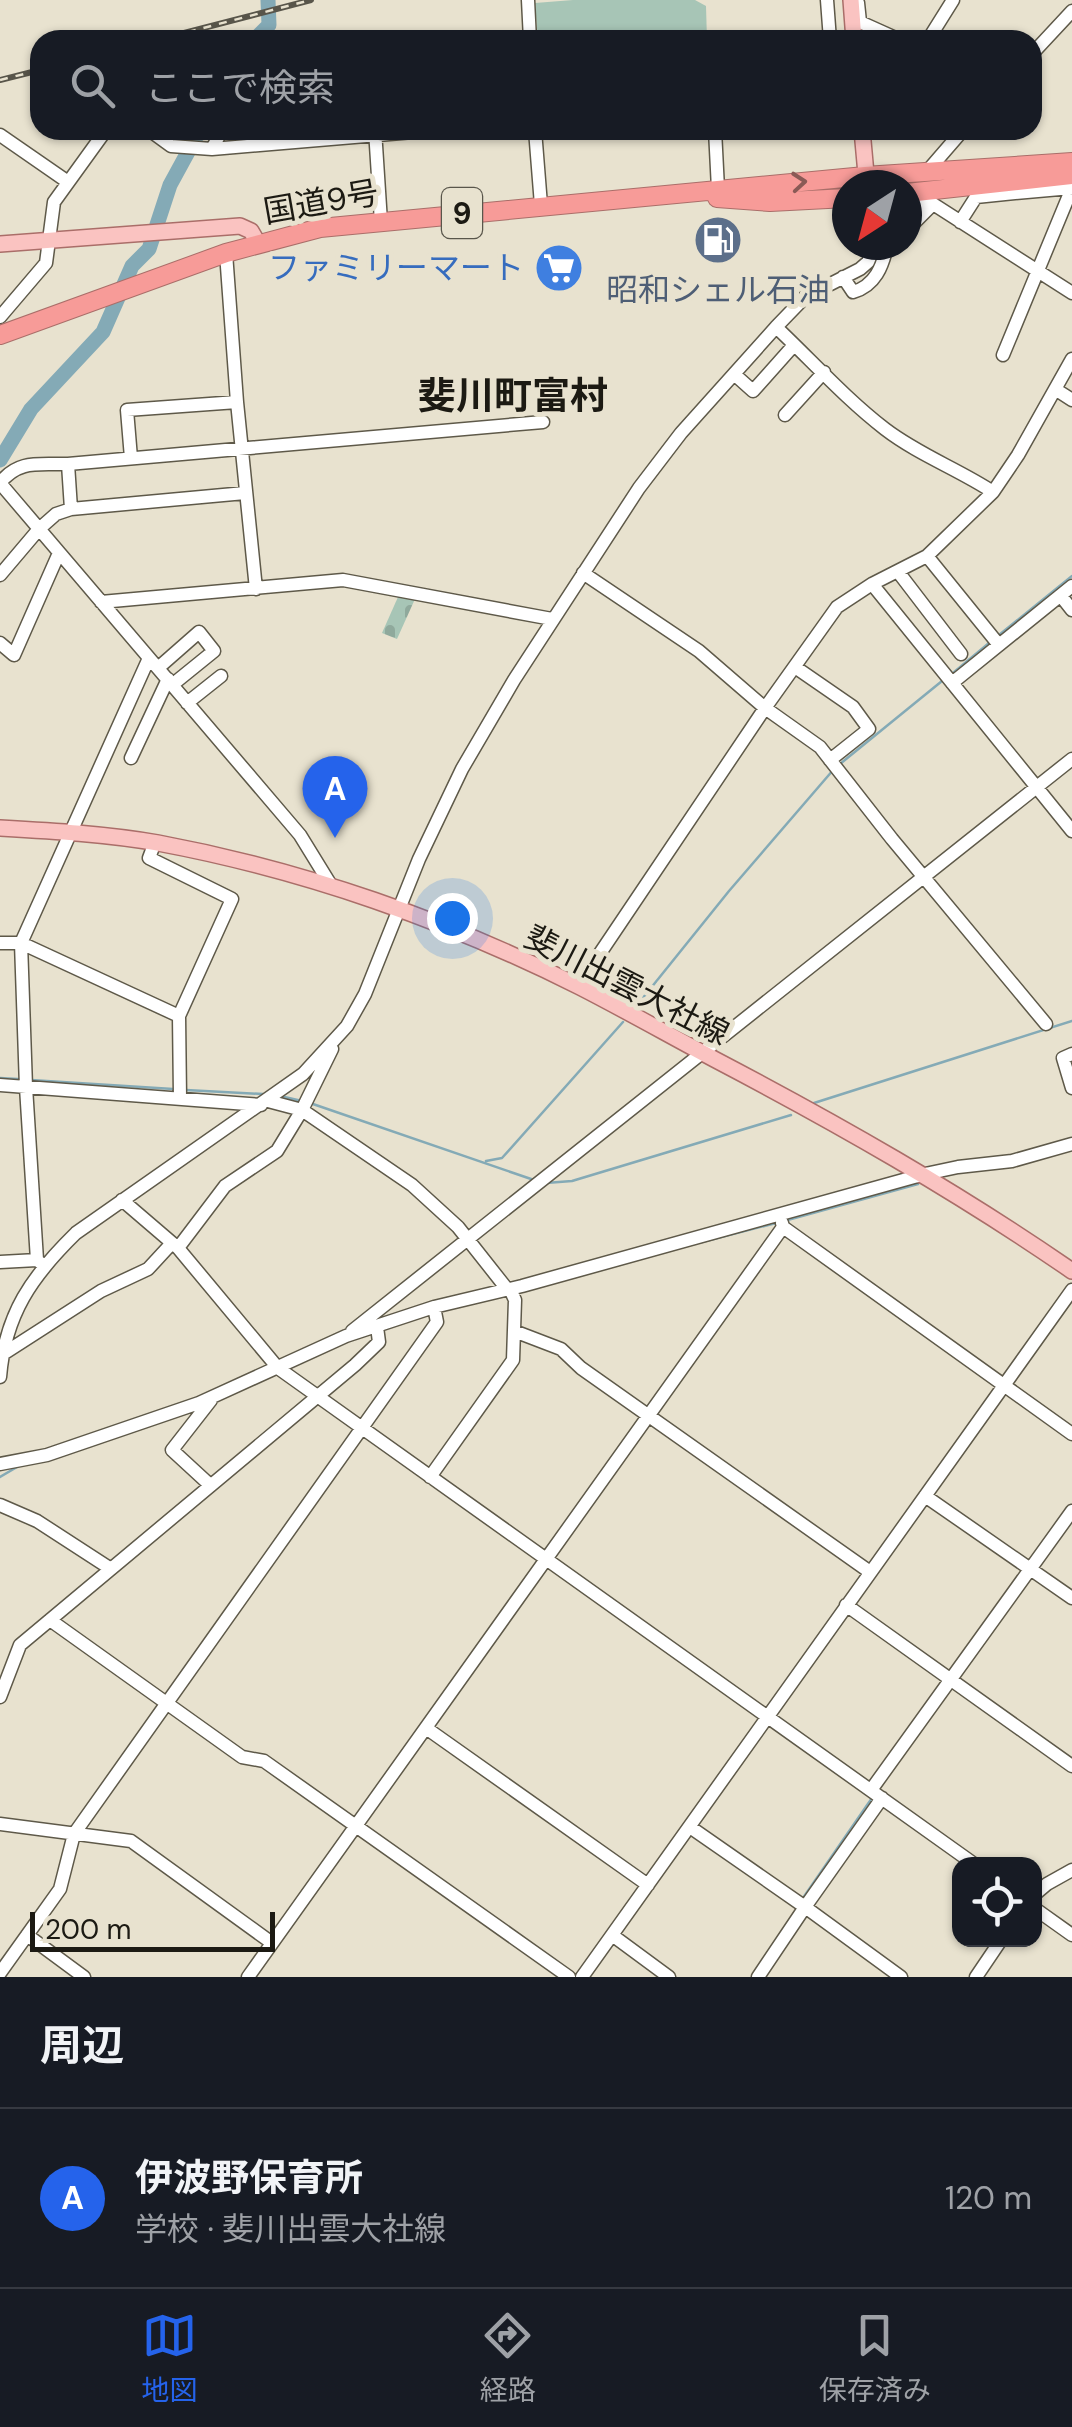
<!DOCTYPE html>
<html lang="ja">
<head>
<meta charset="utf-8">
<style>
	body { margin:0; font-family:"DM Sans","Noto Sans JP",sans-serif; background:#20242c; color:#f1f3f6 }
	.controls { position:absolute; right:30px; bottom:30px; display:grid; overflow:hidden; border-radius:20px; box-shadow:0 2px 8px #0004 }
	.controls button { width:90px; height:90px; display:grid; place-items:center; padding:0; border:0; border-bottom:2px solid #363941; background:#171b24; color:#f1f3f6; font:50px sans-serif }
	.compass { position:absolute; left:832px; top:170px; width:90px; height:90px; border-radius:50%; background:#171b24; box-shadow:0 2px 8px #0004; rotate:216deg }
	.scale { position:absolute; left:30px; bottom:25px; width:245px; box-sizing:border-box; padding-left:10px; border:5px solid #1c1a13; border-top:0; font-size:28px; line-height:35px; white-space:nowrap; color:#1c1a13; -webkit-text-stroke:8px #e8e2cf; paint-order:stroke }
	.you { position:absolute; left:452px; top:918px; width:35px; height:35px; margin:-25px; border:8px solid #fff; border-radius:50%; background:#1a73e8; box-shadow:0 0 0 15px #1a73e833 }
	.badge { display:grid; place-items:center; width:65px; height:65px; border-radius:50%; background:#2563eb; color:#fff; font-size:32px; font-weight:700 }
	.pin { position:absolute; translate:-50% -82px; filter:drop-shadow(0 2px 5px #0008) }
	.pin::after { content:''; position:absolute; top:52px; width:35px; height:30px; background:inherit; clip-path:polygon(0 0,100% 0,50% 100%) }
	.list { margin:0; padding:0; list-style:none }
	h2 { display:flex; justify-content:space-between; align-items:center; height:130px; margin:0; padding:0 40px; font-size:42px }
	h2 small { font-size:32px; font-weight:400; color:#9ea1a6 }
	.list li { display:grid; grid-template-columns:65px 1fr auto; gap:30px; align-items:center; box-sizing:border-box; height:180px; padding:0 40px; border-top:2px solid #363941 }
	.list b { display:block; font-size:38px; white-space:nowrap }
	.list p { margin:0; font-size:32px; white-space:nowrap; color:#9ea1a6 }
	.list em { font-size:32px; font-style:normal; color:#9ea1a6 }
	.icon { flex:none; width:55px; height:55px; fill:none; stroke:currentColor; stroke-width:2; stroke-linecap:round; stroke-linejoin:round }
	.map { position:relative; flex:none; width:1072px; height:1977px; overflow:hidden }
	.search { position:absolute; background:#171b24; box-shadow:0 2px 8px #0004; left:30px; right:30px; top:30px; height:110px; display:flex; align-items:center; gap:25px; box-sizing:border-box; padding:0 35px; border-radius:30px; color:#9ea1a6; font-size:38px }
	.sheet { height:310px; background:#171b24 }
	nav { display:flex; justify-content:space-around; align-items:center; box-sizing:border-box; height:140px; border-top:2px solid #363941; background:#171b24; font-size:28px; color:#9ea1a6 }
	nav a { display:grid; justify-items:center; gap:5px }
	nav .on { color:#2563eb }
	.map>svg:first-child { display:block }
</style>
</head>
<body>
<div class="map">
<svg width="1072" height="1977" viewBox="0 0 1072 1977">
	<defs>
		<pattern id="cemetery-stones" width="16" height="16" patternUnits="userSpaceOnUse" patternTransform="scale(2.5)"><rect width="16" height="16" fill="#a7c5b6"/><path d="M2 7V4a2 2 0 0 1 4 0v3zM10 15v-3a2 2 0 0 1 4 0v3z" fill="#8fa99c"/></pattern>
	</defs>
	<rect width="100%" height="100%" fill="#e8e2cf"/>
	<path fill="#a7c5b6" d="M573,0h122l11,6 1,34h-169l-3,-37z"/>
	<path fill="url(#cemetery-stones)" d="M398,597l17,2 -18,40 -15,-6z"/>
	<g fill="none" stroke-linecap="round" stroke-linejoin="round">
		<path stroke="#84aab6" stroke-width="2.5" d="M999,635l73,-59
			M953,673l36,-30
			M840,764l102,-83
			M634,1009l95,-118 105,-122
			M0,1078l18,1
			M31,1080l142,9
			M186,1090l77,4
			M280,1096l22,5
			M310,1103l224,77
			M814,1103l258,-82
			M486,1161l16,-3 121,-136
			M546,1183l26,-2 219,-66
			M784,1221l134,-37
			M702,1242l74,-19
			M0,1477l17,-10
			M803,1898l69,-100"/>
		<path stroke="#84aab6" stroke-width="15" d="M254,40l15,-15 -1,-25
			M0,460l31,-51 72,-77 29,-66 17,-17 21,-64 30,-55"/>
		<g stroke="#5e5949" stroke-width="15">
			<path id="minor" d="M528,0l2,40
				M827,0l3,40
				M858,3l2,19 40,18
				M928,40l25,-40
				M1032,54l40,-43
				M149,130l22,16 41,3 10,-19
				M375,130l6,92
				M535,130l6,75
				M715,130l3,59
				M0,135l68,47
				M212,149l225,-19
				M931,167l32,-37
				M991,184l14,10 67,-6
				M907,203l23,-1 142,91
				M960,222l16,-25 29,-3
				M907,230l26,-26
				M226,253l11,149
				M843,277l10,15c22,-6 30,-26 34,-47
				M0,317l46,-54 8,-61 52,-72
				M776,327c36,34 70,72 109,102 34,26 73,40 108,63
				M1003,355l69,-167
				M734,374l19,17 41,-46
				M1055,389l17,11
				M785,415l39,-43
				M131,458l-4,-48 110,-8 19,187
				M0,483l300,352 32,52
				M0,483c19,-24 39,-18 68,-19
				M71,509l-3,-45 475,-42
				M927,556l72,89
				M583,573l116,78 66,57 55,39 72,92 154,185
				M899,573l62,81
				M0,575l39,-46 17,-15 15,-5 174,-16
				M872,584l200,247
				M1061,596l11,14
				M101,602l242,-22 209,39
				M0,643l14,12 45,-102
				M795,667l58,40 16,22 -39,31
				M158,668l41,-36 15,19 -42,34
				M952,683l120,-97
				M187,703l34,-27
				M131,758l37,-79
				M155,842l-6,16 83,41 -53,117 1,81
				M0,943h21l158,73
				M578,986l187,-278 72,-101 35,-23 55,-28 66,-64 25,-37 54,-96
				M1072,1054l-9,4 9,30
				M0,1085l261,20
				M268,1101l34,9 110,75 46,42 49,62
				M122,1200l56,48 100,120 696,496
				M782,1223l1,4 289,207
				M178,1248l47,-62 52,-35 25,-41 30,-61
				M0,1262l37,-2
				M43,1265l-6,-5 -11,-173 -5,-144 128,-285
				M352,1331l720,-572
				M514,1331l47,18 20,19 289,204
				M0,1356l101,-65 47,-22 24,-26
				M0,1377c5,-63 32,-101 76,-144l227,-159 44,-48 18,-32 54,-135 43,-90 52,-89 125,-192 42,-55 95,-106 29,-30 55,-28 8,-7 7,-17
				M0,1464l47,-9 152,-52 147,-67 88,-29 88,-21 403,-112 33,-7 54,-6 60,-17
				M430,1477l83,-117 2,-60 -5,-11
				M210,1485l-38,-35 39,-50
				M925,1496l147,102
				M0,1505l37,16 74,48
				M846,1605l226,161
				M50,1620l192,137 22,4 305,216
				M0,1697l20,-52 335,-280 24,-23 -2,-15
				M426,1728l222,157
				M871,1790l201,-279
				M0,1824l131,17 141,102
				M690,1827l115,80 77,-109
				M1034,1895l13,-11 25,-14
				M1034,1908l38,27
				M27,1935l57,42
				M612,1935l57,42
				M0,1973l60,-84 14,-55 363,-512 -3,-15
				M248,1977l535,-750
				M582,1977l490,-687
				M758,1977l47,-70 96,70
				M976,1977l25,-37"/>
		</g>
		<g stroke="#aa6e69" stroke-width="18">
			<path id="major" d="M851,0l3,40
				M862,130l5,55
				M0,244l240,-18 11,5 7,12
				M0,828c53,3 106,6 158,15 145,27 291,78 422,144 45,23 89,48 134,72 124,65 242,132 358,212"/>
		</g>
		<g stroke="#aa6e69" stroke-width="20">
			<path id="highway" d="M907,193l165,-18
				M717,198l53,4 77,-4
				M0,335l226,-82 94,-25 545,-52 207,-14"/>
		</g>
		<use href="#minor" stroke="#fff" stroke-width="12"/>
		<use href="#major" stroke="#fac3c1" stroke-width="15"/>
		<use href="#highway" stroke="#f79b98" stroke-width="18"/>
		<g stroke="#58554a" stroke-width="6">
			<path id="rail" d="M157,40l154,-40
				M0,80l40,-10"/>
		</g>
		<use href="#rail" stroke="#e8e2cf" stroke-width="2.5" stroke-dasharray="8" stroke-linecap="butt"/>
	</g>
	<defs><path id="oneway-chevron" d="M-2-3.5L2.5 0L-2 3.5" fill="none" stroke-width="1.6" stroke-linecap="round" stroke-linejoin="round" transform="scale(2.5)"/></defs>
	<use stroke="#8a5a56" href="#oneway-chevron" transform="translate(799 182) rotate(-5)"/>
	<defs>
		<g id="fuel-disc" transform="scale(2.5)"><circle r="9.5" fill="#5c6f8a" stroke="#e8e2cf"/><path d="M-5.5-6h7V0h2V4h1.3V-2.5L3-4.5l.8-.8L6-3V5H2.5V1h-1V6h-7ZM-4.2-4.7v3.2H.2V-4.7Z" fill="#fff"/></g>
		<g id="supermarket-disc" transform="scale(2.5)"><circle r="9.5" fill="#3f7fe0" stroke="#e8e2cf"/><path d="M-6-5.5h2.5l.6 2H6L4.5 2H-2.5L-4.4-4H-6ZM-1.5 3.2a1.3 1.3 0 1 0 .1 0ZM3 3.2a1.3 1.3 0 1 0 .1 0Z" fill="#fff"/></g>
	</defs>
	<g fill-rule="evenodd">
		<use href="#fuel-disc" x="718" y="240"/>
		<use href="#supermarket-disc" x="559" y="268"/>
	</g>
	<g text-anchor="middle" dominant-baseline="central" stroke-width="10" stroke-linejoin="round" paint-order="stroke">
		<rect fill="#e8e2cf" stroke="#59564b" stroke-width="2.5" x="442" y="188" width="40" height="50" rx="8"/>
		<g font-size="30" font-weight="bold" fill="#1c1a13">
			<text x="462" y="213">9</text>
		</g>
		<g font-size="32" fill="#1c1a13" stroke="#e8e2cf">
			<text transform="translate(321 202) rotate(-10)">国道9号</text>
			<text transform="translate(627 985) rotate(27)">斐川出雲大社線</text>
		</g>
		<g font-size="32" fill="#366cbe" stroke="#e8e2cf" text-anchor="end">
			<text x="524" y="268">ファミリーマート</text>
		</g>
		<g font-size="32" fill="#4e5e75" stroke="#e8e2cf">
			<text x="718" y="290">昭和シェル石油</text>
		</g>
		<g font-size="38" font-weight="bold" fill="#1c1a13" stroke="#e8e2cf">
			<text x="513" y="396">斐川町富村</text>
		</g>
	</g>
</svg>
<div class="controls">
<button><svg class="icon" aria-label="locate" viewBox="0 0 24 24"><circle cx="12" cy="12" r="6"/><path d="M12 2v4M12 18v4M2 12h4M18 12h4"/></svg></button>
</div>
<svg class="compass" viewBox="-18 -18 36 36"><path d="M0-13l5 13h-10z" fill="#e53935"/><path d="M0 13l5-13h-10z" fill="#9ea1a6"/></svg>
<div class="scale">200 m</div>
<div class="you"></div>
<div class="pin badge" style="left:335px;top:838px">A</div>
<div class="search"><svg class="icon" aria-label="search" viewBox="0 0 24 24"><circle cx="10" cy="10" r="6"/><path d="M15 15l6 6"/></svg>ここで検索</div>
</div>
<section class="sheet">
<h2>周辺<small></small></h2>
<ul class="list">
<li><span class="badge">A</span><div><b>伊波野保育所</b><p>学校 · 斐川出雲大社線</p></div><em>120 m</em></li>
</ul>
</section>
<nav>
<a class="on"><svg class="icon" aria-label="map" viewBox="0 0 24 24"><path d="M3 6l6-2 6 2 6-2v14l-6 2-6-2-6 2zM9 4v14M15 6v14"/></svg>地図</a>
<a><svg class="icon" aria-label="directions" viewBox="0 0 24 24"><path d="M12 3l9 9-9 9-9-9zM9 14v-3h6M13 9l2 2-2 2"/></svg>経路</a>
<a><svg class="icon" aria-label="saved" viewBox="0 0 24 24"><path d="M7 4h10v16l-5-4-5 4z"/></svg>保存済み</a>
</nav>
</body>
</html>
